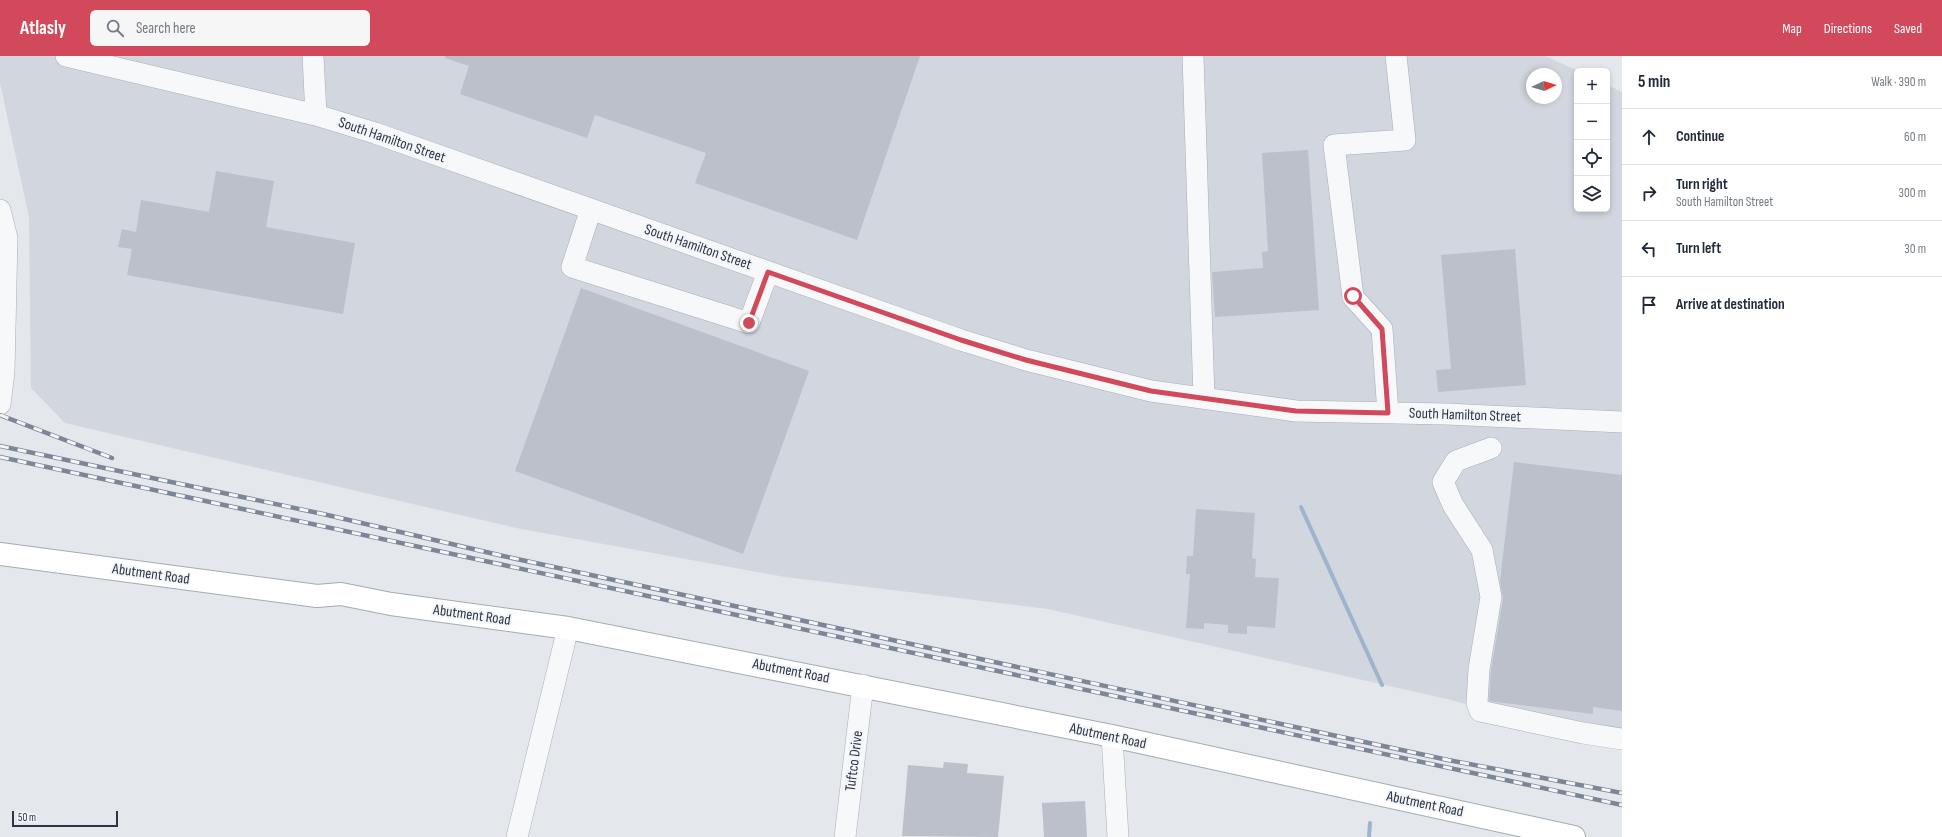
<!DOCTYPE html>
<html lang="en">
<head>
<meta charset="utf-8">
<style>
	body { margin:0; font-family:"Sofia Sans Condensed",sans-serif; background:#f6f6f7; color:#1f2937 }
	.controls { position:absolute; right:12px; top:12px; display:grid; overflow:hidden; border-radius:6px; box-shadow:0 2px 6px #0003 }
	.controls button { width:36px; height:36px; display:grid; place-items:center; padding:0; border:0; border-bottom:1px solid #e0e1e3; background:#fff; color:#1f2937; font:20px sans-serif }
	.compass { position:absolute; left:1526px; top:12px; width:36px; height:36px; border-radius:50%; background:#fff; box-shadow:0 2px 6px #0003; rotate:86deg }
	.scale { position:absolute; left:12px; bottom:10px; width:106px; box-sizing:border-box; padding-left:4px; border:2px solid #2b3445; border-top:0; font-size:11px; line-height:14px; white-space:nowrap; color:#2b3445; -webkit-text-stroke:3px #f4f6f9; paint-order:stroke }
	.stop { position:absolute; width:12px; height:12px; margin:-9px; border:3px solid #d1495b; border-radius:50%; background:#fff }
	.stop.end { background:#d1495b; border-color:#fff; box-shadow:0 1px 4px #0008 }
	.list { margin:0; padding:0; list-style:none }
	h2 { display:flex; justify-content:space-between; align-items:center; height:52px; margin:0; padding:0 16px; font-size:17px }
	h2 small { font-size:13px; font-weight:400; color:#747a83 }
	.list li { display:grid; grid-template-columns:26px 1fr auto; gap:12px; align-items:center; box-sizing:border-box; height:56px; padding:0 16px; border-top:1px solid #e0e1e3 }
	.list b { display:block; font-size:15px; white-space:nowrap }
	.list p { margin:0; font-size:13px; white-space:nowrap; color:#747a83 }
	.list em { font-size:13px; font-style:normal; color:#747a83 }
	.icon { flex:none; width:22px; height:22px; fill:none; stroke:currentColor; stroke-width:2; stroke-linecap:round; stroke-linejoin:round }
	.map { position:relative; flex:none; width:1622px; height:781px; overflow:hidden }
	header { display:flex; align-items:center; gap:24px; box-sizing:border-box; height:56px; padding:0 20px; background:#d1495b; color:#fff }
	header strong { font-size:19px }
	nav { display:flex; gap:22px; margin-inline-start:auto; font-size:14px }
	.search { width:280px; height:36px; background:#f6f6f7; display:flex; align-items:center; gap:10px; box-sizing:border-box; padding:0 14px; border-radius:6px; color:#747a83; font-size:15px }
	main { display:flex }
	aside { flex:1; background:#fff }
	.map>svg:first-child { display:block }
</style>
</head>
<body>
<header>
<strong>Atlasly</strong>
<div class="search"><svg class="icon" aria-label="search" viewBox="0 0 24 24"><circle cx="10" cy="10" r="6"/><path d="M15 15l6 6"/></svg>Search here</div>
<nav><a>Map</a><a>Directions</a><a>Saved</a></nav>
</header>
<main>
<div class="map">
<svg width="1622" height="781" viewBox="0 0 1622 781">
	<rect width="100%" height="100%" fill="#e4e7ec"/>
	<path fill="#d2d6de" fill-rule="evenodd" d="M0,0h1545l33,15 -1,138h30v-124l15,7v653l-175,-46 -399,-90 -263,-32 -269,-49 -451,-105 -34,-35 -2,-171 -29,-134zM1532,18h24v24h-24z"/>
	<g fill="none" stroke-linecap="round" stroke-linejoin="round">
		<path stroke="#9fb4cc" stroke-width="4" d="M1301,451l81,178
			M1369,781l1,-14"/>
	</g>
	<path fill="#bbc0ca" d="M445,0h475l-63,184 -162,-57 11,-30 -111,-38 -8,23 -127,-44 9,-28 -24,-8z
		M1308,94l11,160 -104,7 -3,-45 51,-4 -1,-16 6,-1 -6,-98z
		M216,115l58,10 -8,46 89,16 -12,71 -216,-39 5,-26 -14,-2 4,-18 14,3 5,-32 68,12z
		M1515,193l11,136 -88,7 -2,-22 15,-1 -10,-114z
		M581,232l228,83 -66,183 -228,-83z
		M1514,406l108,13v236l-29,-4v7l-104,-13 2,-31 12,-71 -3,-18z
		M1196,453l59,4 -3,45 4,1 -1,18 24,1 -4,50 -28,-2v8l-19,-1v-8l-24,-2v6l-18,-1 4,-54h-4l1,-18h6z
		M944,706l24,2 -1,9 37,3 -6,61 -96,-1 6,-71 35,3z
		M1085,745l2,36h-43l-2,-34z"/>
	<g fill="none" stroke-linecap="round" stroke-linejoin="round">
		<g stroke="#a9aeb7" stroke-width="22">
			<path id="minor" d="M66,0l250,59 59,18 586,207 65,20 125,31 145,20 150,3 176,8
				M313,0l3,59
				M1193,0l11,342
				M591,153l-19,58 177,56 19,-51
				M0,154l7,28 -3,134 -4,32
				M1388,357l-6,-84 -29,-32 -19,-152 71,-5 -9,-84
				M1491,392l-35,13 -13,21 10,23 29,45 9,47 -12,72 -2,34 3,8 103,22 39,6
				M1112,680l6,101
				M517,781l51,-209
				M845,781l18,-152"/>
		</g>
		<g stroke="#a3abb8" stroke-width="24">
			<path id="major" d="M0,498l317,42 24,-2 50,10 177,24 544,108 462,101"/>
		</g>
		<use href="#minor" stroke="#f7f8fa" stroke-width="21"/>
		<use href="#major" stroke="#fff" stroke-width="22"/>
		<g stroke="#7d8696" stroke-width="4.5">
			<path id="rail" d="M0,359l112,43
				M0,390l323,68 180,42 945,204 174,33
				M0,401l1622,348"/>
		</g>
		<use href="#rail" stroke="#f4f6f9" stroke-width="3" stroke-dasharray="9" stroke-linecap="butt"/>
	</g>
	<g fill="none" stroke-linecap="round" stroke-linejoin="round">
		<path stroke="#d1495b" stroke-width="5" d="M749,267l19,-51 193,68 65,20 125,31 145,20 92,2 -6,-84 -29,-33"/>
	</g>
	<g text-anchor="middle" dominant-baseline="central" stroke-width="4" stroke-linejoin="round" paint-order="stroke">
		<g font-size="15" fill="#2b3445" stroke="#f4f6f9">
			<text transform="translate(392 84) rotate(19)">South Hamilton Street</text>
			<text transform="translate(698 191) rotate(19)">South Hamilton Street</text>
			<text transform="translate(1465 359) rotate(2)">South Hamilton Street</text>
			<text transform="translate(151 518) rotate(8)">Abutment Road</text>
			<text transform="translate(472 559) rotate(8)">Abutment Road</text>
			<text transform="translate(791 615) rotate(11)">Abutment Road</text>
			<text transform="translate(1108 680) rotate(12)">Abutment Road</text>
			<text transform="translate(854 705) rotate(-83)">Tuftco Drive</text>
			<text transform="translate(1425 748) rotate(12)">Abutment Road</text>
		</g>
	</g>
</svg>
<div class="controls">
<button>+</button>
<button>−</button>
<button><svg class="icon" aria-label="locate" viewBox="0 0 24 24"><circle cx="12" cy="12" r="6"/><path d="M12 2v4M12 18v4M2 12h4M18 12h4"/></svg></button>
<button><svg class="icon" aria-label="layers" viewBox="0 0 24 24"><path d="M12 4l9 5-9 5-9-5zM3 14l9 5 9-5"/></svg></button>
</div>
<svg class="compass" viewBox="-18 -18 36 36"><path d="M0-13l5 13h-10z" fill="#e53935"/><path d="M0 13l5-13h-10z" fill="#747a83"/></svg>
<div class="scale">50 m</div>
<div class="stop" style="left:1353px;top:240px"></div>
<div class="stop end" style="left:749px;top:267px"></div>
</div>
<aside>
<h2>5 min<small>Walk · 390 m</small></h2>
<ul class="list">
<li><svg class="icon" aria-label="ahead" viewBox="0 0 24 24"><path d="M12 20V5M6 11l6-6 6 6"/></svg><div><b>Continue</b></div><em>60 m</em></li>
<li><svg class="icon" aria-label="right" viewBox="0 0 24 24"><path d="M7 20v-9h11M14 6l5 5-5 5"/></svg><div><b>Turn right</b><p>South Hamilton Street</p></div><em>300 m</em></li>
<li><svg class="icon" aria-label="left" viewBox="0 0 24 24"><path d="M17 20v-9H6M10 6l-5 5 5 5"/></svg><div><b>Turn left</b></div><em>30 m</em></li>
<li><svg class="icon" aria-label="arrive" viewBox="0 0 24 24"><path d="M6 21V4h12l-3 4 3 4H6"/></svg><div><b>Arrive at destination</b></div></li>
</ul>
</aside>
</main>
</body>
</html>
